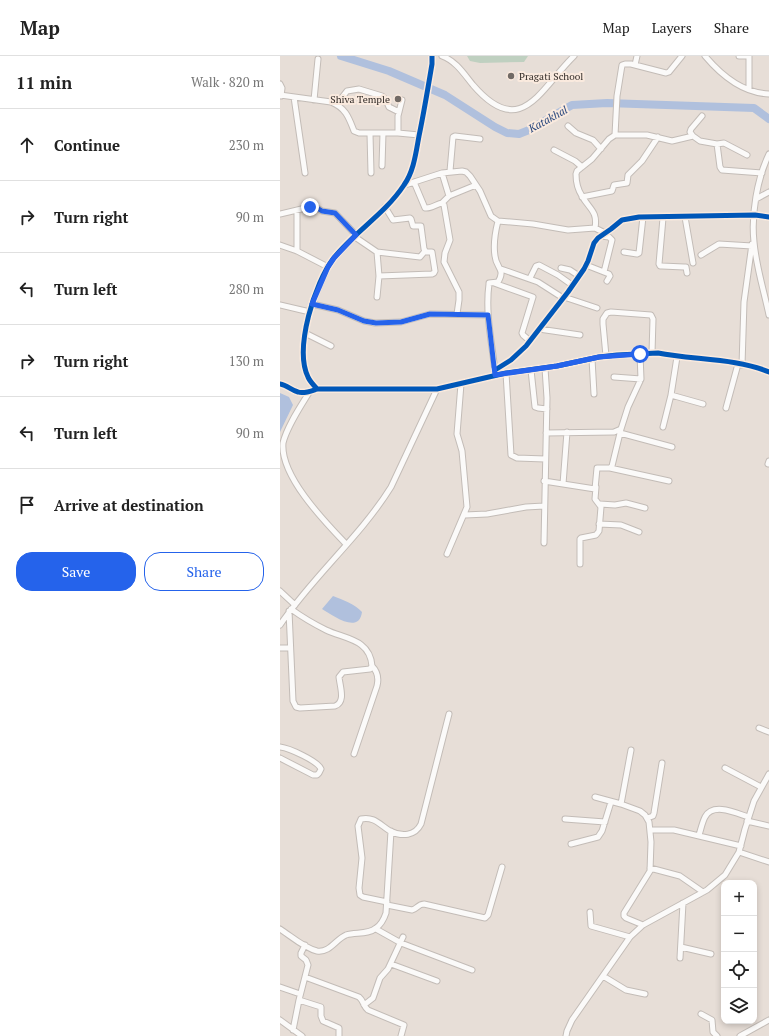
<!DOCTYPE html>
<html lang="en">
<head>
<meta charset="utf-8">
<style>
	body { margin:0; font-family:"PT Serif",serif; background:#f2f2f2; color:#222 }
	.controls { position:absolute; right:12px; bottom:12px; display:grid; overflow:hidden; border-radius:8px; box-shadow:0 2px 6px #0003 }
	.controls button { width:36px; height:36px; display:grid; place-items:center; padding:0; border:0; border-bottom:1px solid #e0e0e0; background:#fff; color:#222; font:20px sans-serif }
	.stop { position:absolute; width:12px; height:12px; margin:-9px; border:3px solid #2563eb; border-radius:50%; background:#fff }
	.stop.end { background:#2563eb; border-color:#fff; box-shadow:0 1px 4px #0008 }
	.list { margin:0; padding:0; list-style:none }
	h2 { display:flex; justify-content:space-between; align-items:center; height:52px; margin:0; padding:0 16px; font-size:17px }
	h2 small { font-size:13px; font-weight:400; color:#767676 }
	.list li { display:grid; grid-template-columns:26px 1fr auto; gap:12px; align-items:center; box-sizing:border-box; height:72px; padding:0 16px; border-top:1px solid #e0e0e0 }
	.list b { display:block; font-size:15px; white-space:nowrap }
	.list em { font-size:13px; font-style:normal; color:#767676 }
	.actions { display:flex; gap:8px; padding:12px 16px }
	.actions a { flex:1; padding:9px 0; border:1px solid #2563eb; border-radius:16px; text-align:center; font-size:14px; color:#2563eb }
	.actions .main { background:#2563eb; color:#fff }
	.icon { flex:none; width:22px; height:22px; fill:none; stroke:currentColor; stroke-width:2; stroke-linecap:round; stroke-linejoin:round }
	.map { position:relative; flex:none; width:489px; height:980px; overflow:hidden }
	header { display:flex; align-items:center; gap:24px; box-sizing:border-box; height:56px; padding:0 20px; background:#fff; border-bottom:1px solid #e0e0e0 }
	header strong { font-size:19px }
	nav { display:flex; gap:22px; margin-inline-start:auto; font-size:14px }
	main { display:flex }
	aside { flex:1; background:#fff }
	.map>svg:first-child { display:block }
</style>
</head>
<body>
<header>
<strong>Map</strong>
<nav><a>Map</a><a>Layers</a><a>Share</a></nav>
</header>
<main>
<aside>
<h2>11 min<small>Walk · 820 m</small></h2>
<ul class="list">
<li><svg class="icon" aria-label="ahead" viewBox="0 0 24 24"><path d="M12 20V5M6 11l6-6 6 6"/></svg><div><b>Continue</b></div><em>230 m</em></li>
<li><svg class="icon" aria-label="right" viewBox="0 0 24 24"><path d="M7 20v-9h11M14 6l5 5-5 5"/></svg><div><b>Turn right</b></div><em>90 m</em></li>
<li><svg class="icon" aria-label="left" viewBox="0 0 24 24"><path d="M17 20v-9H6M10 6l-5 5 5 5"/></svg><div><b>Turn left</b></div><em>280 m</em></li>
<li><svg class="icon" aria-label="right" viewBox="0 0 24 24"><path d="M7 20v-9h11M14 6l5 5-5 5"/></svg><div><b>Turn right</b></div><em>130 m</em></li>
<li><svg class="icon" aria-label="left" viewBox="0 0 24 24"><path d="M17 20v-9H6M10 6l-5 5 5 5"/></svg><div><b>Turn left</b></div><em>90 m</em></li>
<li><svg class="icon" aria-label="arrive" viewBox="0 0 24 24"><path d="M6 21V4h12l-3 4 3 4H6"/></svg><div><b>Arrive at destination</b></div></li>
</ul>
<div class="actions"><a class="main">Save</a><a>Share</a></div>
</aside>
<div class="map">
<svg width="489" height="980" viewBox="0 0 489 980">
	<rect width="100%" height="100%" fill="#e7ded7"/>
	<path fill="#bfd0c0" d="M187,0h61l-4,6 -44,1 -10,-2z"/>
	<path fill="#b0c0dd" d="M0,337l9,4 4,8 -13,27z
		M53,540c10,4 22,8 29,16 -3,23 -30,3 -40,-3z"/>
	<g fill="none" stroke-linecap="round" stroke-linejoin="round">
		<path stroke="#b0c0dd" stroke-width="8" d="M61,0l48,15 56,24 50,32 12,6 12,1 10,-4 43,-25 35,-2 147,5 15,11"/>
		<g stroke="#c3bcb7" stroke-width="7">
			<path id="minor" d="M162,0c14,5 22,18 31,29 48,56 67,4 101,-29
				M425,0c16,19 38,37 64,38
				M459,0h10
				M469,0v33
				M355,9l2,-9
				M0,28l2,4 -1,8
				M0,39l51,7c15,6 18,16 23,29l5,2h39l21,2
				M14,41l11,76
				M34,44l4,-41
				M57,48l10,-13 12,-2 23,7 4,4 3,7 10,5
				M288,70l8,7 17,7 8,9
				M118,77v-17l4,-16
				M90,78l1,39
				M335,79l2,-39 5,-31 3,-1h6l35,9 3,-1 13,-16
				M413,80l-3,-4 1,-3 11,-13
				M437,88l7,-1 23,12
				M274,94l21,11 7,6
				M489,98c-12,25 -18,61 -15,88 2,24 10,49 15,73
				M102,110l1,-33
				M170,115l3,-34 2,-1 25,3
				M162,117l7,23 -7,7
				M134,126l11,26c6,1 11,-4 17,-5l2,2 6,35 -5,13 -1,9 15,30v8l-2,14
				M125,129l37,-12 20,-2 4,1 4,4 10,15 11,25 7,5 35,3 35,6 27,-2 10,5
				M169,140l27,-11
				M302,141l30,-6 2,-6 13,-2 1,-8 14,-14 16,-24
				M476,143l13,-7
				M0,158l34,-8 8,5 13,2 21,22
				M405,161l8,46
				M383,162l-4,46 1,2h2l22,1h2l1,6
				M315,172c3,-17 -6,-19 -13,-32 -4,-6 -6,-15 -6,-22l1,-3 15,-12 17,-20 6,-4h32l25,6 21,-5 7,5 17,3 3,23 2,3 40,3
				M321,180l8,1 3,3 -8,32
				M75,181l22,15 2,24 -2,21
				M0,189l17,6 31,16
				M17,195v-41
				M97,196l43,5 5,-6
				M344,196l13,2 2,-1 4,-36
				M421,199l18,-11 33,2
				M306,209l23,9 1,2 -3,5
				M281,212l9,2 9,6
				M221,213l37,13 25,16
				M99,220l53,-2 2,-1 1,-2 -3,-19h-6l-2,-3 -3,-23h-8l-2,-7 -1,-1 -17,2 -8,-13
				M250,222l6,-12 3,-1 19,10 14,10
				M214,227l39,14 -11,36 1,2 7,6
				M284,241l33,11
				M32,248l26,6 26,11 11,2 26,-1 29,-8 58,1
				M0,249l30,7
				M259,273l41,6
				M25,277l26,13
				M326,300l-3,-32v-5l4,-6 4,-1 40,3 2,4 -1,34
				M312,303l2,35
				M462,309l2,-63 8,-58
				M215,314l16,-10 15,-14 42,-54 16,-23 4,-8 6,-18 4,-5 13,-9 11,-9 17,-3 116,-2 14,2
				M251,314l4,37 3,1 9,1
				M215,315c-3,-28 -10,-58 -6,-87v-1l9,-1c8,-13 -2,-14 -3,-26 -2,-12 0,-23 3,-35
				M226,317l5,82 6,3 28,1
				M334,321l27,2
				M0,328c7,1 11,6 18,8 6,2 13,-1 19,-3h120l69,-16 51,-7 42,-9 18,-2 41,-2c35,7 78,5 111,19
				M37,333c-3,-4 -7,-7 -9,-12 -14,-29 7,-94 25,-118 21,-27 52,-45 71,-74 10,-14 12,-33 15,-49 5,-24 9,-48 13,-72v-8
				M30,335c-9,15 -23,35 -27,52 -3,33 42,79 63,101
				M391,339l32,9
				M446,352l12,-44
				M383,371l8,-32 6,-38
				M266,377l68,-1 7,-3 7,-22 13,-28 -1,-25
				M340,377l52,14
				M488,408l1,-3
				M330,412l59,13
				M264,425l51,8 2,-21h13l2,-2 9,-37
				M283,428l4,-52
				M320,448l15,1 11,-2 19,5
				M185,459l22,-1 39,-7 18,-1
				M319,468l22,1 18,7
				M264,487l3,-145 -2,-30
				M167,498l20,-47 -5,-56 -5,-17 4,-50
				M300,508v-25l1,-1 15,-3 3,-4 2,-24 -6,-8 1,-12
				M0,535l15,14
				M9,555l4,90 3,6 4,1 35,-2c11,-4 5,-19 4,-29l4,-5 27,-3 2,-3c-2,-27 -27,-27 -46,-36 -12,-6 -24,-13 -35,-21
				M0,569c33,-49 80,-88 111,-138l46,-98
				M0,592h10
				M479,672l10,4
				M0,691c9,1 38,14 41,22l-2,4 -2,2h-4l-33,-17
				M74,698l23,-68c2,-8 1,-14 -5,-20
				M445,712l36,19
				M315,741l26,7 19,7 5,4 4,7 2,20 -1,29 -26,42v3l2,2 17,7
				M341,748l10,-54
				M367,762l6,-2 1,-3 8,-50
				M285,763l40,3
				M467,765l22,5
				M371,774h23l67,16
				M419,779c2,-6 3,-12 6,-18 8,-15 31,-4 43,0
				M291,788l27,-7 4,-6 9,-29
				M459,796l30,10
				M370,812l30,8 23,16
				M107,846l-24,-5 -3,-2 -1,-7 3,-30 -4,-32 3,-7c13,-3 19,6 29,12 12,6 25,5 31,-7l28,-110
				M107,849l25,5c5,-1 6,-6 12,-6l61,14 3,-3 14,-48
				M310,856l1,14 39,11
				M0,873c11,7 24,19 37,22 13,2 19,-12 29,-16 10,-3 22,0 30,-7 6,-4 8,-9 10,-15l5,-82
				M96,873l25,14 71,27
				M401,891l30,7
				M400,902l3,-55
				M111,908l46,17
				M323,920l23,14 19,4
				M25,921l54,20c5,4 4,9 9,13l36,15 -3,11
				M0,931l20,7
				M19,944l22,7v9l2,5 16,7v8
				M84,949l9,-7 7,-20 8,-9 15,-32
				M421,958l11,6 1,12 4,4
				M0,964l22,16
				M13,974l6,-30 9,-35 -2,-5 -5,-4v-3l4,-8
				M286,980l1,-5 5,-11 58,-83 13,-12 64,-35 18,-15 14,-23 6,-23 9,-28 15,-27
				M460,980l29,-16"/>
		</g>
		<use href="#minor" stroke="#fbfaf9" stroke-width="5"/>
		<g stroke="#faeade" stroke-width="8">
			<path id="cycleway" d="M215,314l16,-10 15,-14 42,-54 16,-23 4,-8 6,-18 4,-5 13,-9 11,-9 17,-3 116,-2 14,2
				M0,328c7,1 11,6 18,8 6,2 13,-1 19,-3h120l69,-16 51,-7 42,-9 18,-2 41,-2c35,7 78,5 111,19
				M37,333c-3,-4 -7,-7 -9,-12 -14,-29 7,-94 25,-118 21,-27 52,-45 71,-74 10,-14 12,-33 15,-49 5,-24 9,-48 13,-72v-8"/>
		</g>
		<use href="#cycleway" stroke="#0057b8" stroke-width="5"/>
	</g>
	<g fill="none" stroke-linecap="round" stroke-linejoin="round">
		<path stroke="#2563eb" stroke-width="5" d="M30,151l4,-1 8,5 13,2 21,22 -22,23 -6,9 -16,37 26,6 26,11 12,2 25,-1 29,-8 58,1 7,60 62,-9 42,-9 41,-3"/>
	</g>
	<g fill="#716a65" stroke="#faeade" stroke-width="1.5">
		<circle cx="231" cy="20" r="4"/>
		<circle cx="118" cy="43" r="4"/>
	</g>
	<g text-anchor="middle" dominant-baseline="central" stroke-width="4" stroke-linejoin="round" paint-order="stroke">
		<g font-size="10" fill="#322c28" stroke="#faeade" text-anchor="start">
			<text x="239" y="20">Pragati School</text>
			<text x="110" y="43" text-anchor="end">Shiva Temple</text>
		</g>
		<g font-size="11" font-style="italic" fill="#27467d" stroke="#faeade">
			<text transform="translate(268 63) rotate(-29)">Katakhal</text>
		</g>
	</g>
</svg>
<div class="controls">
<button>+</button>
<button>−</button>
<button><svg class="icon" aria-label="locate" viewBox="0 0 24 24"><circle cx="12" cy="12" r="6"/><path d="M12 2v4M12 18v4M2 12h4M18 12h4"/></svg></button>
<button><svg class="icon" aria-label="layers" viewBox="0 0 24 24"><path d="M12 4l9 5-9 5-9-5zM3 14l9 5 9-5"/></svg></button>
</div>
<div class="stop" style="left:360px;top:298px"></div>
<div class="stop end" style="left:30px;top:151px"></div>
</div>
</main>
</body>
</html>
